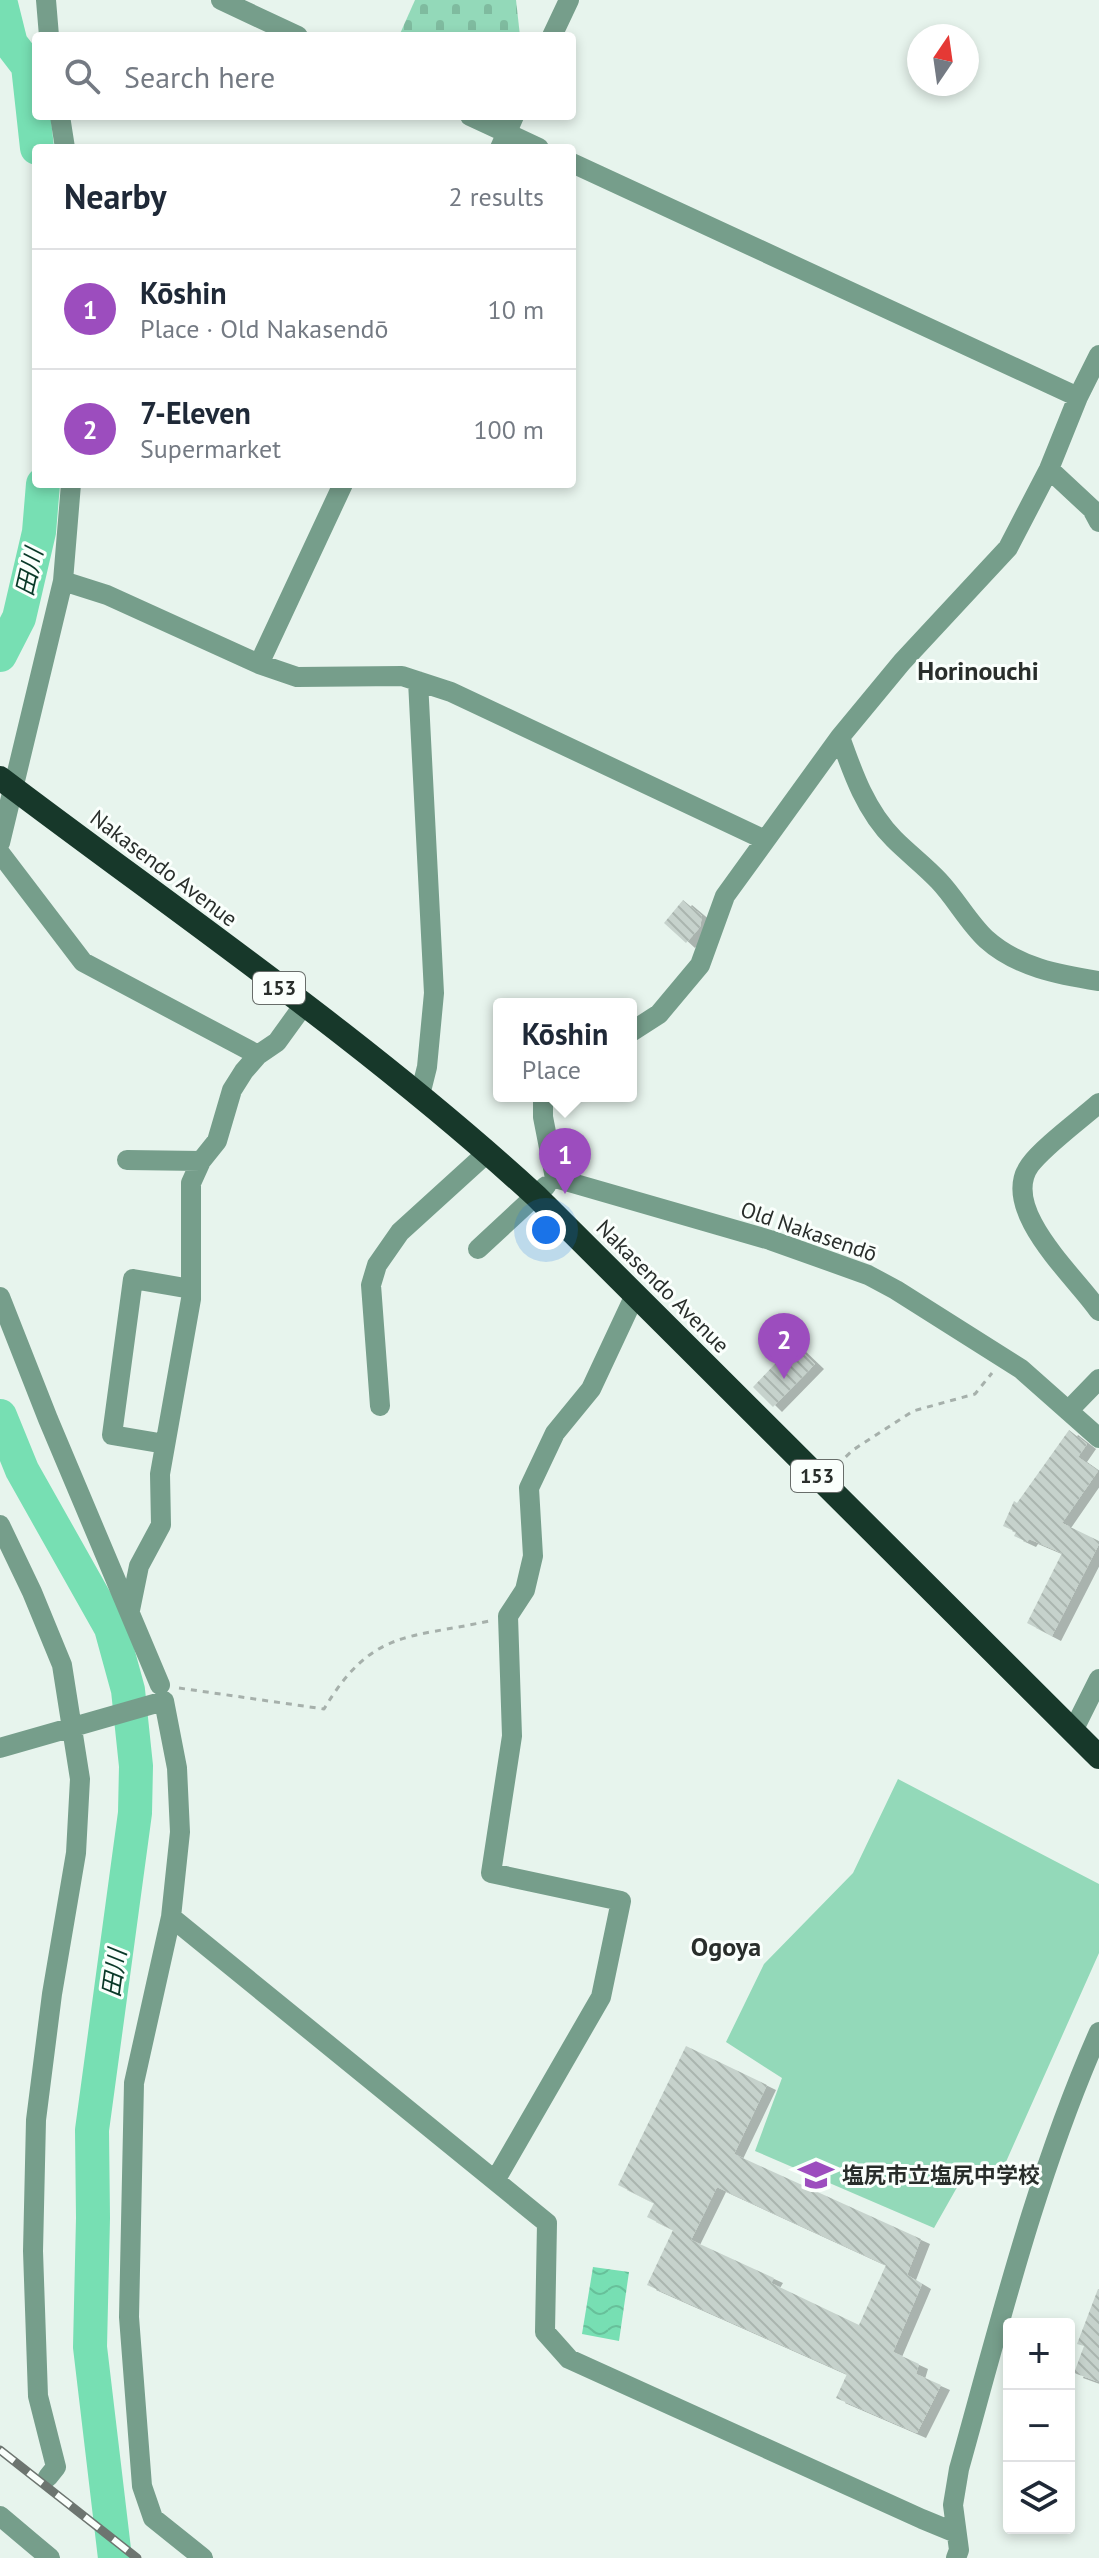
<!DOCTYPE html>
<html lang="en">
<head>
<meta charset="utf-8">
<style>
	body { margin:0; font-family:"PT Sans","Noto Sans JP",sans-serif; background:#f2f2f3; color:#1f2937 }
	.controls { position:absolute; right:24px; bottom:24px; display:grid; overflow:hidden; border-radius:8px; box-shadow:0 4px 12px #0003 }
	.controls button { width:72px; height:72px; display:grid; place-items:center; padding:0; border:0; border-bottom:2px solid #e0e1e3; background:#fff; color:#1f2937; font:40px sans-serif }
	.compass { position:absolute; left:907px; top:24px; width:72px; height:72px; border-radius:50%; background:#fff; box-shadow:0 4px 12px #0003; rotate:13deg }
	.you { position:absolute; left:546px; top:1230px; width:28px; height:28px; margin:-20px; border:6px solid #fff; border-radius:50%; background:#1a73e8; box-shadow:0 0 0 12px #1a73e833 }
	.badge { display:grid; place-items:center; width:52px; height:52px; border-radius:50%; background:#9c4dbe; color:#fff; font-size:26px; font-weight:700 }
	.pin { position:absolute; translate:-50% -66px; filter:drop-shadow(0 2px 4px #0008) }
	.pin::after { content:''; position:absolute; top:42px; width:28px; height:24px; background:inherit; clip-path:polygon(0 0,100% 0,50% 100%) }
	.popup { position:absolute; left:493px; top:998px; width:144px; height:104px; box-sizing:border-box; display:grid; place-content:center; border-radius:8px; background:#fff; filter:drop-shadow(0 2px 6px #0005); font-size:26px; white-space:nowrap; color:#747a83 }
	.popup b { font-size:30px; color:#1f2937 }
	.popup::after { content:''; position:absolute; left:50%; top:100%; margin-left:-16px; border:16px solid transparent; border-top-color:#fff }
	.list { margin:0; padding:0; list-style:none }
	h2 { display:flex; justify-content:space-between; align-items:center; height:104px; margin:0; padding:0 32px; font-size:34px }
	h2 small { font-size:26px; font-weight:400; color:#747a83 }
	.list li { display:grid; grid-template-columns:52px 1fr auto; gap:24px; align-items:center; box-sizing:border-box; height:120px; padding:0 32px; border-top:2px solid #e0e1e3 }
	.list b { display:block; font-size:30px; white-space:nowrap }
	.list p { margin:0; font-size:26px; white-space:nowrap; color:#747a83 }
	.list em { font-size:26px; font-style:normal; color:#747a83 }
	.icon { flex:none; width:44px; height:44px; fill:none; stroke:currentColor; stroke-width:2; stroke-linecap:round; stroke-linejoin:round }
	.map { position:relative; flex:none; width:1099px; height:2558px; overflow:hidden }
	.search { position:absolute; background:#fff; box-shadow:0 4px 12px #0003; left:32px; top:32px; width:544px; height:88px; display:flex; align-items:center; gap:20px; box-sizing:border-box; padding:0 28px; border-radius:8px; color:#747a83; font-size:30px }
	.panel { position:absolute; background:#fff; box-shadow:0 4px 12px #0003; left:32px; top:144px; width:544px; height:344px; border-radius:8px }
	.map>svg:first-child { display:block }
</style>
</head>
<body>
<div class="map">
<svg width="1099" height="2558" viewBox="0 0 1099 2558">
	<defs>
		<pattern id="cemetery-stones" width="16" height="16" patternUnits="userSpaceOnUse" patternTransform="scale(2)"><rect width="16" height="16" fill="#93d9b9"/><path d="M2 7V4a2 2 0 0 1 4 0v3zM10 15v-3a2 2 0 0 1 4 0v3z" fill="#7fbb9f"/></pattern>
		<pattern id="water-waves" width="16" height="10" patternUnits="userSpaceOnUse" patternTransform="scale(2)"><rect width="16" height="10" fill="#77dfb3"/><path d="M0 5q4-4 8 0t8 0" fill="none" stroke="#67c09a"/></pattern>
		<pattern id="building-back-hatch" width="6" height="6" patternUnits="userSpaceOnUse" patternTransform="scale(2)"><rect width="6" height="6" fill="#c6d2cc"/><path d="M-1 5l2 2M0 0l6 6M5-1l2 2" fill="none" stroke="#aab5af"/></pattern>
		<filter id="shadow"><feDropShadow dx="9" dy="5" stdDeviation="0" flood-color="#0004"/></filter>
	</defs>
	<rect width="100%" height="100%" fill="#e7f4ed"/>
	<path fill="#93d9b9" d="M898,1779l201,105v69l-98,220 -37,2 -30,53 -179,-77 27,-73 -56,-36 38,-78 89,-91z"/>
	<path fill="url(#cemetery-stones)" d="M415,0h101l4,36h-121z"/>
	<path fill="url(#water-waves)" d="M593,2267l36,5 -10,69 -37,-7z"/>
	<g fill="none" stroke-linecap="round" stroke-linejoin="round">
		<path stroke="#77dfb3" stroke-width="34" d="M0,0l11,44 17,22 9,82
			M0,655l19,-37 20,-86 4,-48
			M0,1416l22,54 89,158 17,62 8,76 -1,47 -43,317 1,88 -3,129 25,211"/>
	</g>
	<path fill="url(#building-back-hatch)" fill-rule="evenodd" filter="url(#shadow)" d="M683,900l19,16 -2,11 -14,16 -22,-20z
		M794,1344l21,20 -42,43 -20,-20z
		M1069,1430l18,14 -9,13 20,14 -36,52 37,18v3l-47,92 -25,-13 35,-70 -33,-14 -2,3 -13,-6 2,-4 -13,-6 11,-25 3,2z
		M686,2046l81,39 -33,69 187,85 -14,36 15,9 -29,68 26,12 -3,10 25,11 -24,48 -81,-35 11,-24 -200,-89 26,-55 -26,-13 7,-14 -36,-18zM717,2187l169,78 -27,60 -88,-42 3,-5 -83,-38z
		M1098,2289h1v93l-25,-9 10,-27 -7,-2z"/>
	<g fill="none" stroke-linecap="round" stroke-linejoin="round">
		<path stroke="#a6b0ab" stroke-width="3" stroke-dasharray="6 6" stroke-linecap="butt" d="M837,1465l16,-15 60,-39 62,-17 17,-21
			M179,1688l145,21c48,-80 83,-70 165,-88"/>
		<path stroke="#769e8b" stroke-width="20" d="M46,0l3,36
			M221,0l77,36
			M552,36l17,-36
			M60,116l5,32
			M470,116l69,32
			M500,148l14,-32
			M572,163l506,234
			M1049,469l43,40 7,13
			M63,581l44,14 152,69 38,13 105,-1 49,16 314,148
			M259,664l84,-180
			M418,681l16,312 -7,74 -7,28
			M840,737c13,37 26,74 54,102 15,15 31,27 45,42 17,18 29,41 47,58 31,28 73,36 113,42
			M0,843l63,-262 8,-97
			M0,853l83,109 175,93
			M631,1032l28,-18 41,-49 25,-69 115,-159 62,-75 106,-114 41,-79 29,-72 21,-42
			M543,1096v21l12,61
			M1099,1103c-18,16 -56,44 -69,62 -32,44 46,112 69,146
			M127,1160l74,1
			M555,1178l215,62 98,35 28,15 125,79 78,69
			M478,1249l68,-63
			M0,1297l48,122 112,266
			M380,1406l-9,-121 6,-20 23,-33 88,-80
			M1069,1410l30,-31
			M165,1444l-53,-9 21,-156 58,10
			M0,1525l32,67 30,73 18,114 -4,74 -24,141 -16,126 -3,131 5,145 18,71 -8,10
			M130,1610l9,-44 22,-41 -1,-51 31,-175v-116l10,-22 16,-20 15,-51 12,-19 14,-16 19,-13 26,-36
			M1073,1731l26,-52
			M0,1748l164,-47 13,67 3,64 -9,85 -37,166 -5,234 13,169 11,32 50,40
			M171,1917l376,306 -2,109 24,27 353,160 34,14
			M496,2179l105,-182 20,-96 -130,-28 21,-137 -4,-120 17,-26 8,-34 -4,-68 26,-55 36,-44 44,-94
			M0,2516l50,42
			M956,2558l3,-8 -6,-45 6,-36c41,-147 78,-297 140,-437"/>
		<path stroke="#17382a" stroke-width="24" d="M0,778c180,136 369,265 536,418l563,561"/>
		<g stroke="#6d7570" stroke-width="9">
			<path id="rail" d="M0,2450l137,108"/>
		</g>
		<use href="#rail" stroke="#fafffc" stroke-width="6" stroke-dasharray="18" stroke-linecap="butt"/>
	</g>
	<defs>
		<g id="school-bare" transform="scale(2.76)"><path d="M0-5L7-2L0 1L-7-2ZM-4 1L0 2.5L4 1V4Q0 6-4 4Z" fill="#9c4dbe" stroke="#fafffc" stroke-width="2.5" paint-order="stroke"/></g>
	</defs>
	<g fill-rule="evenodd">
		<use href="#school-bare" x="816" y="2175"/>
	</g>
	<g text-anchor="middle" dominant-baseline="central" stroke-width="6" stroke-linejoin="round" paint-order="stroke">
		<g fill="#fafffc" stroke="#686d6a" stroke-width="2">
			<rect x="253" y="972" width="52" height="32" rx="6"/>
			<rect x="791" y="1460" width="52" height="32" rx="6"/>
		</g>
		<g font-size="20" font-weight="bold" fill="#292e2b">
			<text x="279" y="988">153</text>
			<text x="817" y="1476">153</text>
		</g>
		<g font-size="22" fill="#292e2b" stroke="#fafffc">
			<text transform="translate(164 868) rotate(37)">Nakasendo Avenue</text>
			<text transform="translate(809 1231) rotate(19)">Old Nakasendō</text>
			<text transform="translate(663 1286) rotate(45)">Nakasendo Avenue</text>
		</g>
		<g font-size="22" font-weight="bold" fill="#292e2b" stroke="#fafffc" text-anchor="start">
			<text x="842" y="2175">塩尻市立塩尻中学校</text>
		</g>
		<g font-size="24" font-style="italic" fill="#093928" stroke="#fafffc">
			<text transform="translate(29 572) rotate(-77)">田川</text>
			<text transform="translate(114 1973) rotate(-82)">田川</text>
		</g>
		<g font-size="26" font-weight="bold" fill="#292e2b" stroke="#fafffc">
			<text x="978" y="670">Horinouchi</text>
			<text x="726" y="1946">Ogoya</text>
		</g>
	</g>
</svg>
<div class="controls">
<button>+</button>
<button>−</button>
<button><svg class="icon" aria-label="layers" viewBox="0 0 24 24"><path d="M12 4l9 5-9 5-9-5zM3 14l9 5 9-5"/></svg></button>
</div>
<svg class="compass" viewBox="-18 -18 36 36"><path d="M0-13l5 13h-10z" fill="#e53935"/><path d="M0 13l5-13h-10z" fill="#747a83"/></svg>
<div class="you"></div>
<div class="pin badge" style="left:565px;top:1194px">1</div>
<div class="popup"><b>Kōshin</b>Place</div>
<div class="pin badge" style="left:784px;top:1379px">2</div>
<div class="search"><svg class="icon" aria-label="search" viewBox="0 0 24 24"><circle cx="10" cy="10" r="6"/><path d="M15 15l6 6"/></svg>Search here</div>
<section class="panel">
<h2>Nearby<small>2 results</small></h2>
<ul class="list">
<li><span class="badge">1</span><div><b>Kōshin</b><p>Place · Old Nakasendō</p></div><em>10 m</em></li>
<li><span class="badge">2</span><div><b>7-Eleven</b><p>Supermarket</p></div><em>100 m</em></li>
</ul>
</section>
</div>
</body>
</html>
